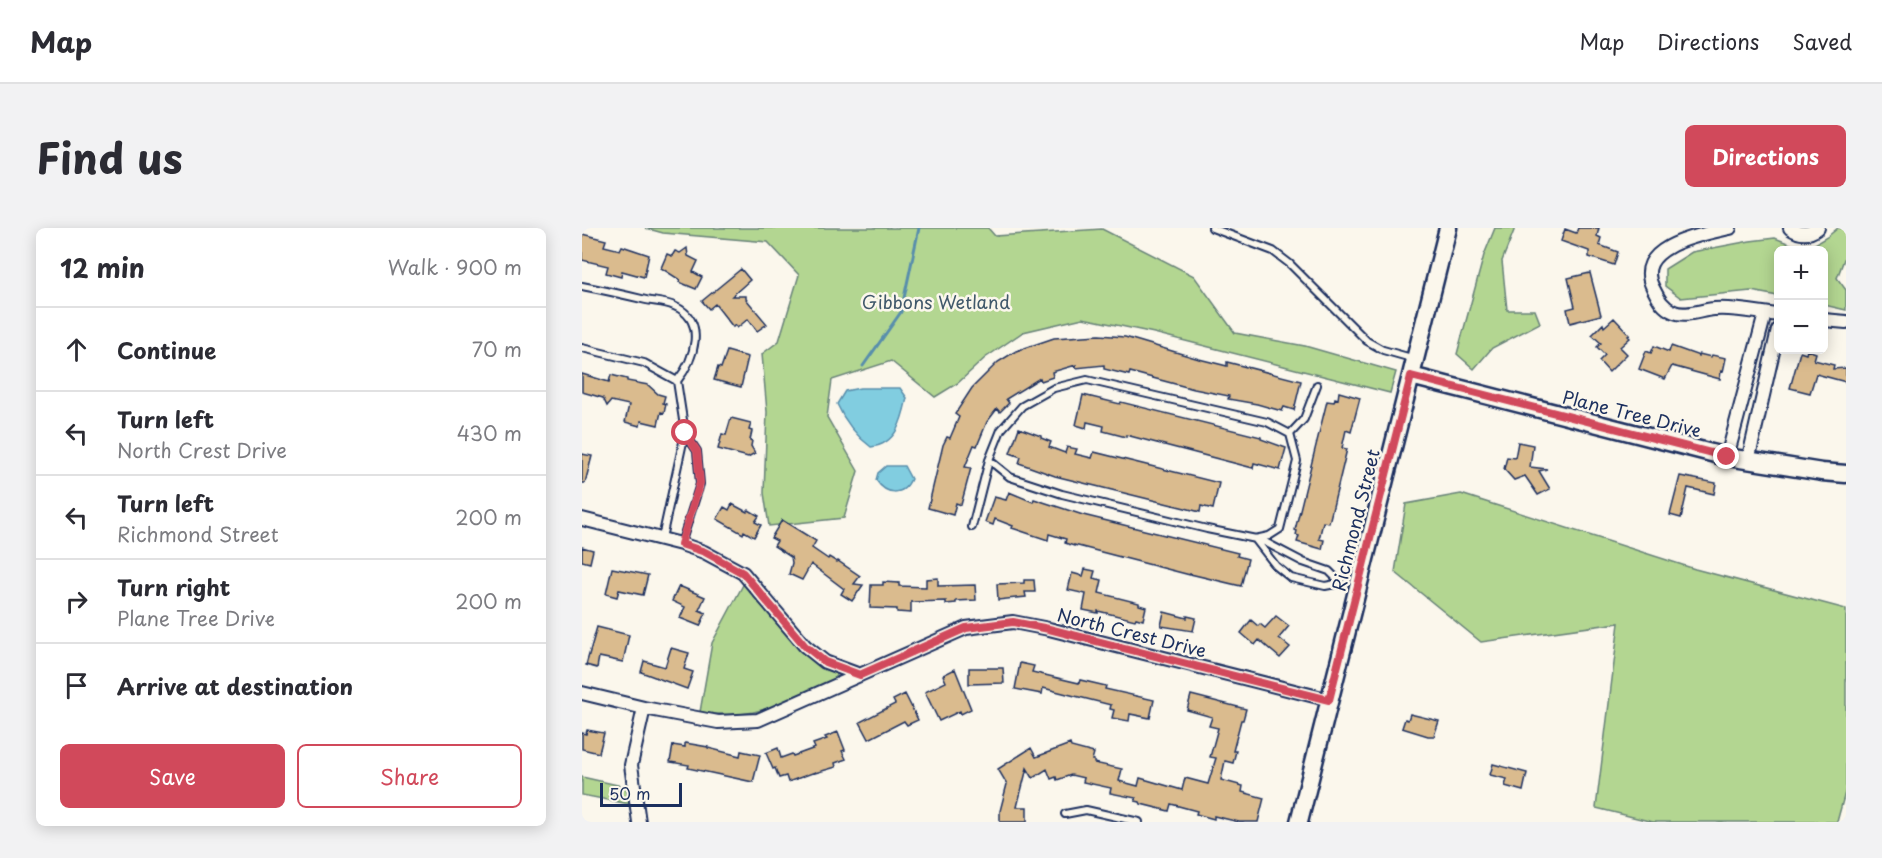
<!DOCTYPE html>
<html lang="en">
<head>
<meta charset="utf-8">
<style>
	body { margin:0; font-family:"Playpen Sans",sans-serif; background:#f2f2f3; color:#2b2b33 }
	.controls { position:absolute; right:18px; top:18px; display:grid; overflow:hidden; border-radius:9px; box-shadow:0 3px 15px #0003 }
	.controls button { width:54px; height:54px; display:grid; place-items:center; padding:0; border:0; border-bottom:2px solid #e1e1e2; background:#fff; color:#2b2b33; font:30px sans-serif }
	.scale { position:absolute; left:18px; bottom:15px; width:82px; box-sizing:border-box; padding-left:6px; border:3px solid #1b2f5e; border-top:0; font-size:16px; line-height:21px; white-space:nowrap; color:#1b2f5e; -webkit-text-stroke:4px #fbf7ec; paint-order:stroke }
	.stop { position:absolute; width:18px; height:18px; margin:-14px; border:4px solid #d1495b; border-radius:50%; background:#fff }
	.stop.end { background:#d1495b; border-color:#fff; box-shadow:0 2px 6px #0008 }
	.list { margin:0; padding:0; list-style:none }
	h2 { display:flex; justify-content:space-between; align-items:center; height:78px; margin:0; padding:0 24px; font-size:26px }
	h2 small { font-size:20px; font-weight:400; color:#7c7c81 }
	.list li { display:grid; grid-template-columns:39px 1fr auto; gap:18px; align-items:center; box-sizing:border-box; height:84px; padding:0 24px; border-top:2px solid #e1e1e2 }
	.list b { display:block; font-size:22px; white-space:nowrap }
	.list p { margin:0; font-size:20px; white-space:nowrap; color:#7c7c81 }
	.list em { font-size:20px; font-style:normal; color:#7c7c81 }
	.actions { display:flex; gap:12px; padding:18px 24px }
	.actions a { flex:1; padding:14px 0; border:2px solid #d1495b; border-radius:9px; text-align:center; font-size:21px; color:#d1495b }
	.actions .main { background:#d1495b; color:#fff }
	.icon { flex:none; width:33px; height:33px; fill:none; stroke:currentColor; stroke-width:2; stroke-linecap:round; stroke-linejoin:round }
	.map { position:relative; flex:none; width:1264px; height:594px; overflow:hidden; border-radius:9px }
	header { display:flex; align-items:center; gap:36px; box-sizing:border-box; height:84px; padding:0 30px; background:#fff; border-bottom:2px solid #e1e1e2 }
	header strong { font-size:28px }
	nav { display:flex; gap:33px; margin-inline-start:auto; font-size:21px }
	.intro { display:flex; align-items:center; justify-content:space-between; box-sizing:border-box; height:144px; padding:0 36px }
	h1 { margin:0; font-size:42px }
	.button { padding:15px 27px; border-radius:9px; background:#d1495b; color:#fff; font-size:21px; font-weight:700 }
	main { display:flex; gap:36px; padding:0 36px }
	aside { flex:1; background:#fff; border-radius:9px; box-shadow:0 3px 15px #0003 }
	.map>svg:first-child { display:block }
</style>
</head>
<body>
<header>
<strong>Map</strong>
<nav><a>Map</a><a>Directions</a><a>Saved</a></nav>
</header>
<div class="intro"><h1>Find us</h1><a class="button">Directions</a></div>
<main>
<aside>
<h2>12 min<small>Walk · 900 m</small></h2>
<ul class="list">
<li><svg class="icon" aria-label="ahead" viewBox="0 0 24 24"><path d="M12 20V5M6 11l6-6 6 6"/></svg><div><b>Continue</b></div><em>70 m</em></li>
<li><svg class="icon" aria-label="left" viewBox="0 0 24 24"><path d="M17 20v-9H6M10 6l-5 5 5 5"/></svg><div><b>Turn left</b><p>North Crest Drive</p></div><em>430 m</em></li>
<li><svg class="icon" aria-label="left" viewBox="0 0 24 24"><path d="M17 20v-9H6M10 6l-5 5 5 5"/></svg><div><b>Turn left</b><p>Richmond Street</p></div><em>200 m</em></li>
<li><svg class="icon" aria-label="right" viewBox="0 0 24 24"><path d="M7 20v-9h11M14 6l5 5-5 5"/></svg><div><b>Turn right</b><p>Plane Tree Drive</p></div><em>200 m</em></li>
<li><svg class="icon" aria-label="arrive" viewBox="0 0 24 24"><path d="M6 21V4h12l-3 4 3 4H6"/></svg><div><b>Arrive at destination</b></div></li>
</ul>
<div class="actions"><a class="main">Save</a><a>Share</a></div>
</aside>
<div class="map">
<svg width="1264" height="594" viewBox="0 0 1264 594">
	<rect width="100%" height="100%" fill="#fbf7ec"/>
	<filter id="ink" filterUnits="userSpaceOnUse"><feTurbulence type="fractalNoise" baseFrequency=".0167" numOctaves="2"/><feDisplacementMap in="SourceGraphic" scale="12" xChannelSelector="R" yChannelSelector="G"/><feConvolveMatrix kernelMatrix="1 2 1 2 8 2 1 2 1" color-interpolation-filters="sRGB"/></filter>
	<g filter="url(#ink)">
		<path fill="#b3d691" stroke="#678278" stroke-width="1.5" d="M63,0h343l7,8 107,-7 92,47 41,57 70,13 91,26 -6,21 -236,-60 -71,-15 -60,14 -38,26 -27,25 -23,14 -44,-36 -59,19 -5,37 31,54 -14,47 -75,8 -5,-33 3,-81 -5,-58 17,-13 20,-66 -31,-33 -105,-9z
			M913,0h20l-13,33 5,49h28l5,13 -48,25 -18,21 -17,-15 27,-99z
			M1256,0h8v26l-9,24 9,12v20l-22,-5v-55h-46v46l-27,-5 -70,7 -16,-12v-17l27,-17 58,-11 25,-3 30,12 22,-13z
			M879,266l234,75 151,40v180l-9,33h-184l-57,-14 23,-185 -138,19 -86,-70 11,-68z
			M162,355l59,68 10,10 21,10 2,3v4c-10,7 -22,11 -33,17 -36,16 -64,24 -103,17l12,-69z
			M0,549l45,10 2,17 -47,-9z"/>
		<path fill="#81cde0" stroke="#588eac" stroke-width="1.5" d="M278,160h40l7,10c-5,22 -10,46 -36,49 -16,-12 -26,-25 -34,-43l8,-13z
			M304,238h18l7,13c-8,18 -25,16 -35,1l2,-7z"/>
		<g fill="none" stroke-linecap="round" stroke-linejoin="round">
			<path stroke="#588eac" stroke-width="3" d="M281,138l38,-54 18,-84"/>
		</g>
		<path fill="#dabb8e" stroke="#1b2f5e" stroke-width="1.5" d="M996,0h21l-2,8 4,2 -2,7 19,7 -4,13 -25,-8v-6l-28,-10 4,-12 11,4z
			M0,6l24,6 -2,6 16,4 2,-4 27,9 -5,22 -22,-6 -1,6 -15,-4 2,-7 -26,-6z
			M105,20l1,8 10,5 -5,11 9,5 -6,12 -17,-7 1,-2 -19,-12 6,-14 5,2 3,-5 5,2z
			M159,41l9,11 -18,16h14v3l21,25 -10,7 -9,-12 -11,9 -2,-3 -2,2 -18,-23 -6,5 -7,-8z
			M1008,45l11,42 -31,8 -3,-14 8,-2 -7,-29z
			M1032,90l16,17 -2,1 2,2 -10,9 7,7 -18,18 -10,-11 6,-6 -8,-8 4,-4 -9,-8 11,-11 1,3z
			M517,107l26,2 74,22 28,7v-4l74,19 -7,29 -10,-3 -2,4 -25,-7 -29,-5 1,-3 -35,-7 -64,-17 -1,3 -25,-6v-4l-28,3v-3l-24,7 1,5 -12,4 -1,-3 -34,21 3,4 -9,9 -3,-3 -10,13 -10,24 -3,-1 -9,22 6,1 -10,37 -5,-2 -3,12 -25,-7 15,-63 4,-8 3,1 9,-21 -4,-3 17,-26 26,-26 18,-11 38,-13z
			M1072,118l15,6 2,-6 28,10v-2l12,3 1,-2 14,3 -3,14 -2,-1 -1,8 -48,-13 -7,13 -26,-10 7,-18 5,2z
			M1225,122l9,3 -2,7 20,5 -1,4 13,-1v14l-30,-8 -6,19 -20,-5 10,-36 6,2z
			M145,123l21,6 -7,30 -27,-7 4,-13 3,1z
			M0,146l27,8 2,-7 16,4v2l21,4 10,9 7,2 -2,7 3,1 -2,9 -3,-1 -3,13 -17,-4 -1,5 -15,-4 4,-17 -18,-4 -4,5 -4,-8 -21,-6z
			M757,164l21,6 -9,34 -5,-2 -4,18 5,1 -18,74 -6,-1 -4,17 5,1 -2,9 -25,-7 2,-6 -3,-1 1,-4 -2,-1 32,-129 7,1 1,-4 3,1z
			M501,167l37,9 1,-2 140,35v2l25,9 -6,22 -26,-7 -1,5 -127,-33v2l-23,-6 1,-5 -17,-4 -1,6 -10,-3z
			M149,190l20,5 -2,7 3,1 -2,9 2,1 -1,5 4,7 -7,4 -30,-8 4,-15 4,1z
			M437,200l22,8v2l10,4 -2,5 16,6 2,-6 10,2 -2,5 17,4 2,-6 125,31 -6,26 -12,-3 -1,6 -15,-4 -130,-32 -36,-13 2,-6 -11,-4z
			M936,214l15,3 -3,22 17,2 -8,2 11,18 -12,6 -13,-19 -11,4 -10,-11 3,-12 8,1z
			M0,226l10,2 -7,27h-3z
			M1098,248l36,7 -2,11 -26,-6 -7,30 -11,-3z
			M427,264l24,10 1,-3 49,16 155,38 -1,3 11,3 -7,27 -51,-12v1l-116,-30v1l-9,-3 1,-4 -17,-5 -1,6 -36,-12 1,-2 -18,-7 -2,6 -8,-3 9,-25 12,3z
			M150,276l15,8 2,-2 10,6 -4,6 6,3 -7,12 -10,-6 -1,3 -26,-15 7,-12 5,3z
			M200,292l34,21 -4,7 16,11 1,-2 8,5 1,-1 22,15 -6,8 9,1 -11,16 -11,-7 3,-5 -33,-25 -9,16 -13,-6 3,-11 -1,-6 -17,-11 3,-5 -6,-3z
			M0,319l11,3 -3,13 -8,-2z
			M30,340l36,7 -5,20 -24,-5 -2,7 -11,-3z
			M503,341l10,2 -2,7 9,2 -3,13 40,10v2l7,2 -3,13 -7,-2 -1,2 -37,-9v2l-15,-3 3,-16 -18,-4 4,-17 11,3z
			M356,350v8l37,-1 1,15 -20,1v2l-10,1v-3l-35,1v11l-14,-1v-3l-27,-1 1,-23h12v-3l16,1v3l27,1v-8z
			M442,352h10l1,12h-10l1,5 -28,3 -1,-16 27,-1z
			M97,358l26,11 -6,13 7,3 -6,13 -20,-8 5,-11 -13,-6z
			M582,384l23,6v-2l9,2 -3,13 -32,-5z
			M694,388l13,10 -10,12 11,9 -10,11 -21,-18 -4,5 -14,-12 10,-13 7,6 2,-2 5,4z
			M15,399l32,8 -6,27 -24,-5 -2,11 -11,-3z
			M89,420l18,5 -5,16 9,3 -6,17 -46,-17 3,-11 21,6z
			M438,435l14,3 -2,6 47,11 1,-3 26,6 -1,3 49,11 -4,18 -20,-4 -1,7 -17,-3 2,-8 -4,-1 1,-4 -68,-17 -1,6 -27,-5z
			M387,440h34l1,15 -35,1z
			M373,441l16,40 -10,5 -1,-3 -21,10 -14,-29 21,-10 -3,-7z
			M323,466l13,26 -11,5 -3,-4 -35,18 -9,-17 35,-18 -2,-4z
			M609,467l55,14 -3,11h-2l-8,31h3l-3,12 -8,-2 -4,19 22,6 -1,6 22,6 -6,24h-19l-25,-6v3l-18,-5 1,-3 -26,-7 -2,7 -28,-7 -1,-2 -5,-1 1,-3 -26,-5 1,-5 -28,-6 1,-4 -13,-3 -14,5 -1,-3 -5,2 -4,-10 -14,9 -6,-10 -10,39h10v15h-27v-11l7,-27 -9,-15 33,-21 5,9 34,-13 1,3 23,6 -2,7h2v3l28,6 -3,12 19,5 2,-8 42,12 3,-12 23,6 8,-26 -6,-1 8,-29 -9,-2 3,-9 -25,-7z
			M828,486l29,7 -5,15h-6l-26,-8 3,-9 3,1z
			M5,502l17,3 -5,20 -17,-4v-16l4,1z
			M256,504l7,18 -3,1 4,8 -11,4 1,4 -21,6v-1l-27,10 -2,-6 -7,2 -4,-10 -2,1 -7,-16 12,-5 3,10 11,-4 1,2 22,-8 -2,-4 14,-5 -2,-2z
			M103,515l23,4v1l32,8 1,-5 19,4 -7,27 -65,-14 1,-3 -19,-3 3,-17 12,2z
			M911,536l34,9 -4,18 -18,-5 2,-7 -17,-4z"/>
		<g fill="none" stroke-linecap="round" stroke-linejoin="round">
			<g stroke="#1b2f5e" stroke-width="10">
				<path id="lane" d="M630,0l61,23 17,13 77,77 16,9 32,9
					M0,58c21,4 43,9 64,14 9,2 20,2 28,6 34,14 20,54 3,75l8,52 -23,105
					M0,120l62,15 33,18
					M708,206l14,-15 13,-34
					M407,232l21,17 52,17 145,35 54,11 42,22 26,9 12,12
					M390,299l17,-67 12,-30 21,-24 32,-18 33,-8 180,42 23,12 7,27 -17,68 -11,7 -14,3
					M673,311l21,27 15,12 34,8 16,-3
					M99,316l19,-60 -3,-33 -12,-18
					M483,586l21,-4 53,12"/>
			</g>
			<g stroke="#1b2f5e" stroke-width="16">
				<path id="street" d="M1148,0c-26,6 -99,18 -77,60 5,10 9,19 21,24 12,5 27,-2 40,-3 19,-2 46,4 64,6
					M1208,0c10,7 19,7 28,0
					M1242,92l22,2
					M1145,229l38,-143
					M1166,233l30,-131
					M0,291l99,25 23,8 39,21 62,73 20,16 35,13
					M0,465l62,15 74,14 40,-2 208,-92 47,-6 36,7 281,71
					M57,594l-8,-57 13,-57"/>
			</g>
			<g stroke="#1b2f5e" stroke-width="21">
				<path id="secondary" d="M829,148l316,81 95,15 24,2
					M717,594l149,-594"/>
			</g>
			<use href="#lane" stroke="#fbf7ec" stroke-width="6"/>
			<use href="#street" stroke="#fbf7ec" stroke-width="12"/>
			<use href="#secondary" stroke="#fbf7ec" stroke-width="16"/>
		</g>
	</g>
	<g fill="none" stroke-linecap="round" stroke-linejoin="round" filter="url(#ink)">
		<path stroke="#d1495b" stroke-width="8" d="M103,205l12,18 3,32 -19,61 24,8 38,21 62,73 20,16 35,13 106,-47 47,-6 36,7 280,71 82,-324 316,81"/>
	</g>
	<g text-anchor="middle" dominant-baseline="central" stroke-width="5" stroke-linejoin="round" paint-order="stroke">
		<g font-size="18" fill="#41596b" stroke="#fbf7ec">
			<text x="354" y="73">Gibbons Wetland</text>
		</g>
		<g font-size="18" fill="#1b2f5e" stroke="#fbf7ec">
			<text transform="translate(1050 185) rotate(14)">Plane Tree Drive</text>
			<text transform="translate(773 292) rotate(-76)">Richmond Street</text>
			<text transform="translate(550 404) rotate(14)">North Crest Drive</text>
		</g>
	</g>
</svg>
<div class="controls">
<button>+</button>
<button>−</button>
</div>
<div class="scale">50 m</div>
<div class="stop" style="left:103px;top:205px"></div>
<div class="stop end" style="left:1145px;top:229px"></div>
</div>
</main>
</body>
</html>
